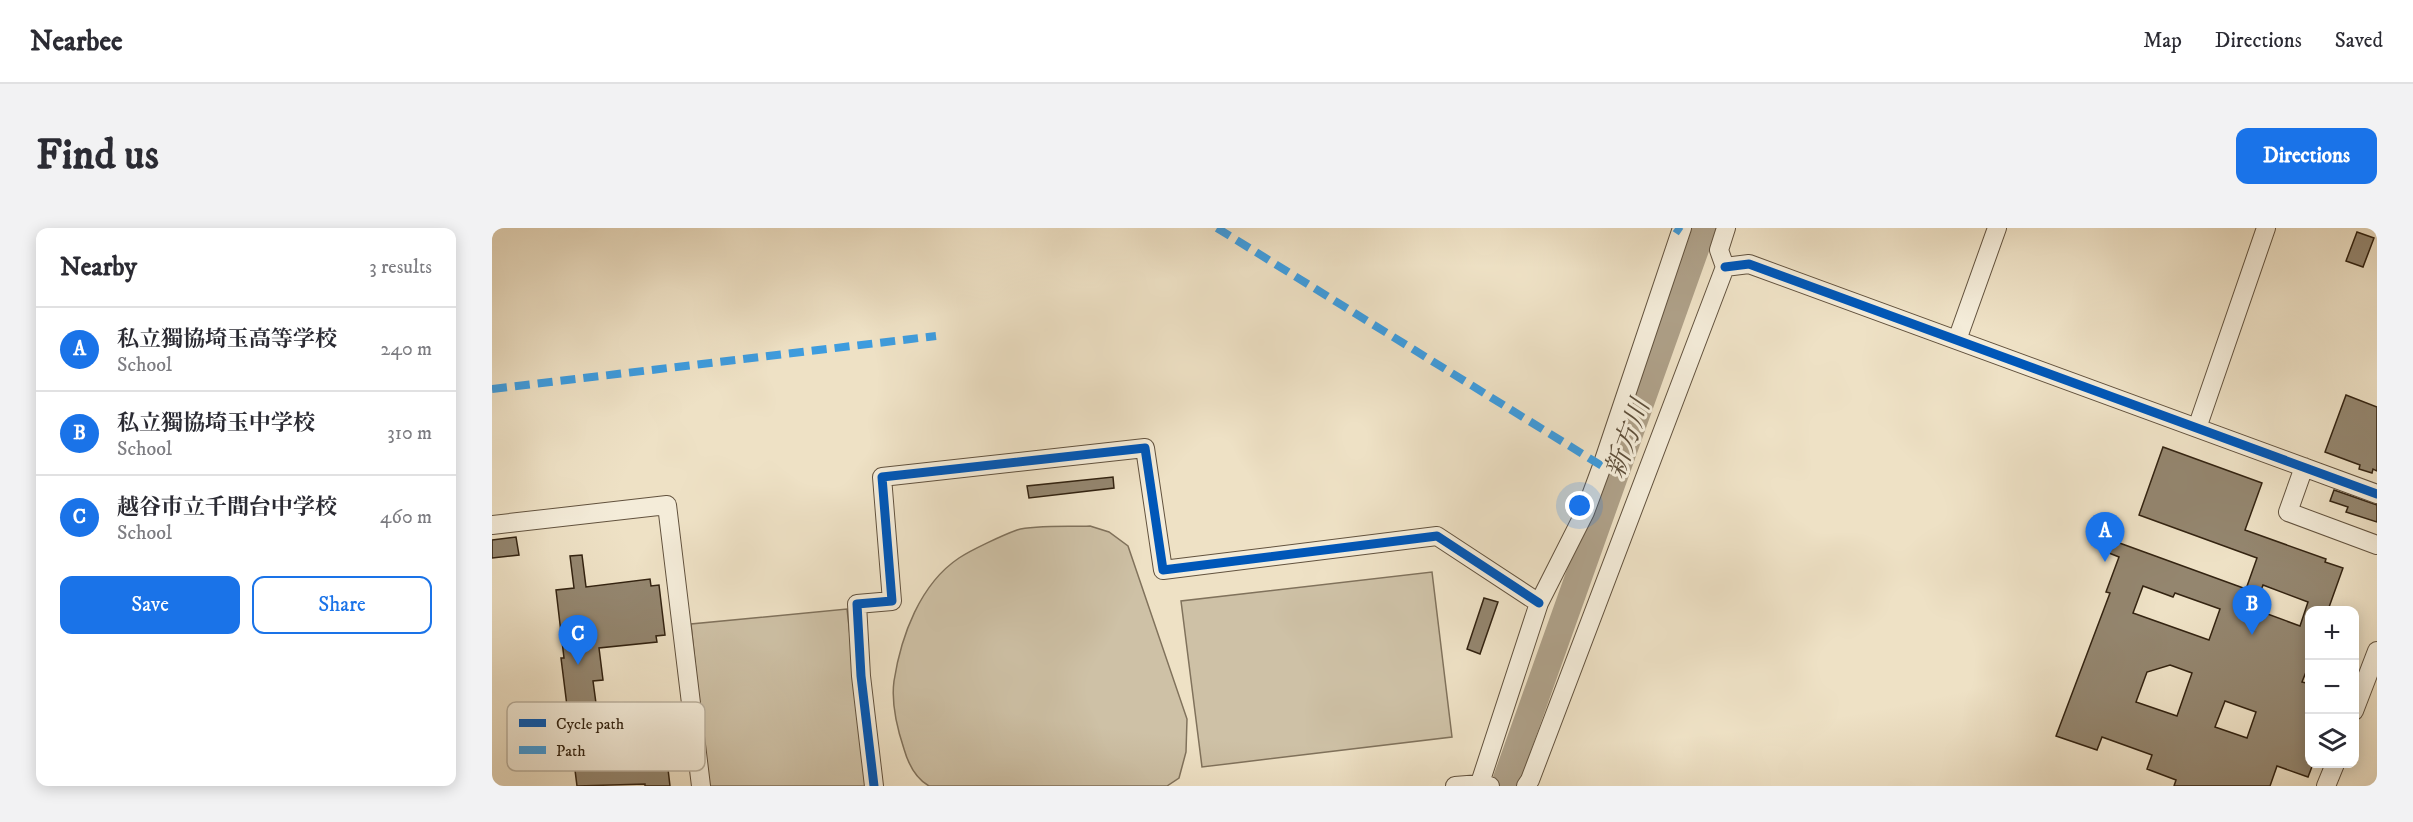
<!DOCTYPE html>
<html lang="en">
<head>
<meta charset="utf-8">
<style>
	body { margin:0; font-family:"IM FELL DW Pica","Noto Serif JP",serif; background:#f2f2f3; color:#2b2b33 }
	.controls { position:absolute; right:18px; bottom:18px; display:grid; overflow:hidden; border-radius:12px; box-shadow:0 3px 15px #0003 }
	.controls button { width:54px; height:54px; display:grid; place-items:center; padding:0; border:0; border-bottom:2px solid #e1e1e2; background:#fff; color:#2b2b33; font:30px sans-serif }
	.you { position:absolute; left:1088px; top:278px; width:21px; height:21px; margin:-15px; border:4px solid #fff; border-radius:50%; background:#1a73e8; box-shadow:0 0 0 9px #1a73e833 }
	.badge { display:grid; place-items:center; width:39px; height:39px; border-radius:50%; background:#1a73e8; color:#fff; font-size:20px; font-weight:700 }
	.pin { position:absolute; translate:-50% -50px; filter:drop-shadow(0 2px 3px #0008) }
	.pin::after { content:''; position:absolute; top:32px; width:21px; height:18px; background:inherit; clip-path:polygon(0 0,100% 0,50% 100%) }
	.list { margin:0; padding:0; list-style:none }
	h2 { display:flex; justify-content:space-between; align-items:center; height:78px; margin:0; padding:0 24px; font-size:26px }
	h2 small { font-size:20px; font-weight:400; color:#7c7c81 }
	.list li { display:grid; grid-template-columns:39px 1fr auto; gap:18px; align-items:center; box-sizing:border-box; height:84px; padding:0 24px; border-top:2px solid #e1e1e2 }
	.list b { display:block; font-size:22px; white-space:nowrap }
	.list p { margin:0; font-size:20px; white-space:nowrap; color:#7c7c81 }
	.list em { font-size:20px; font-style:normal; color:#7c7c81 }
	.actions { display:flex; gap:12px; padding:18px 24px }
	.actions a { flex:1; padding:14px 0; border:2px solid #1a73e8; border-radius:12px; text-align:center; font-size:21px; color:#1a73e8 }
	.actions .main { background:#1a73e8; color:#fff }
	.icon { flex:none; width:33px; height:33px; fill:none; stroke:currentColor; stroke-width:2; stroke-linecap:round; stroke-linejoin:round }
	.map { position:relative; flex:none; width:1885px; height:558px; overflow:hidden; border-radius:12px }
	header { display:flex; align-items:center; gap:36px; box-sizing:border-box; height:84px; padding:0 30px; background:#fff; border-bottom:2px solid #e1e1e2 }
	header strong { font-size:28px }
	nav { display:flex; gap:33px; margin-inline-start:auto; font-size:21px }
	.intro { display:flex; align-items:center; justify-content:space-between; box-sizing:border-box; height:144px; padding:0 36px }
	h1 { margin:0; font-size:42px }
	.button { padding:15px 27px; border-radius:12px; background:#1a73e8; color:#fff; font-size:21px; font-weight:700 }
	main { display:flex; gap:36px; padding:0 36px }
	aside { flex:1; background:#fff; border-radius:12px; box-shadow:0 3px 15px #0003 }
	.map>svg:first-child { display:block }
</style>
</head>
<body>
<header>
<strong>Nearbee</strong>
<nav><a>Map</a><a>Directions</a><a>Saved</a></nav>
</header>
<div class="intro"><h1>Find us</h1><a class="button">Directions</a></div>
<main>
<aside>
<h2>Nearby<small>3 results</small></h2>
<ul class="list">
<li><span class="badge">A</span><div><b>私立獨協埼玉高等学校</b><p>School</p></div><em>240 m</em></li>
<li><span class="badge">B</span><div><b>私立獨協埼玉中学校</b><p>School</p></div><em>310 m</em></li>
<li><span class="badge">C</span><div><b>越谷市立千間台中学校</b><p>School</p></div><em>460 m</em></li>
</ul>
<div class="actions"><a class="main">Save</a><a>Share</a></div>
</aside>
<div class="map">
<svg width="1885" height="558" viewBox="0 0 1885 558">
	<rect width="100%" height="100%" fill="#eee1c5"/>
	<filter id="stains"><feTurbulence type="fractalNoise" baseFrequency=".00333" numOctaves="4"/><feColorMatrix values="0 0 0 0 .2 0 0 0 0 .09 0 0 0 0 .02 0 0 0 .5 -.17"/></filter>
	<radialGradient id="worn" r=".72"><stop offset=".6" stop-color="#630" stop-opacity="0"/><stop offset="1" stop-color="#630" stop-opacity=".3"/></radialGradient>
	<path fill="#cec1a6" stroke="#80725c" stroke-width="1.5" d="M598,298l19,6 19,14 59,173 -1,33 -7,26 -12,8h-238c-14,-8 -21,-23 -25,-37 -7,-21 -13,-46 -10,-68 7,-45 26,-97 65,-123 12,-8 44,-23 58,-28 18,-5 53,-3 73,-4z
		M940,344l20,165 -250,30 -21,-166z
		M355,381l20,177h-159l-17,-162z"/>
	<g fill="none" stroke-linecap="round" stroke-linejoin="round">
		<path stroke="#aea088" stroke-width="27" d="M1012,558l199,-558"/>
	</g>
	<path fill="#94866f" stroke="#332311" stroke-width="1.5" fill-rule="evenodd" d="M1865,4l17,6 -11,29 -17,-6z
		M1854,167l31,12v64l-4,-2 -1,4 -13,-4 1,-4 -35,-13z
		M1671,219l99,36 -17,47 81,29 -1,3 18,6 -15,42h-18v52l-8,20 8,2v80h3l-5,13 -31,-11 -7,20h-96l2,-6 -29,-11 5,-14 -50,-18 -5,13 -41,-14 54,-143 -4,-1 13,-35 -10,-4 5,-12 132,48 11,-31 -118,-43zM1771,357l45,17 -8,24 -46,-17zM1651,358l30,11 2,-4 45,16 -11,31 -76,-27zM1678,437l22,8 -15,43 -41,-14 11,-30zM1733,473l31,11 -9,26 -32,-11z
		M621,249l1,11 -85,10 -2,-12z
		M1842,262l43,15v17l-31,-10 2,-5 -18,-6z
		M24,309l3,18 -27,3v-18z
		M90,327l4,32 64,-8 1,7 8,-1 6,50 -9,1 1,6 -58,6 4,32 -10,1 7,52 63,-7 7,60h-25v-2l-68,2 -16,-128h3l-8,-68 18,-2 -4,-32z
		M992,370l14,4 -18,52 -13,-5z"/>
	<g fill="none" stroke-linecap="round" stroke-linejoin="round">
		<g stroke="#62523e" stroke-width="20">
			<path id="minor" d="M1233,39l24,-3 628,230
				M1465,112l40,-112
				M1705,200l69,-200
				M1812,239l-16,45 89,33
				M0,297l175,-20 34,281
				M1862,483l23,-60
				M382,558l-13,-110 -4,-72 35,-3 -10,-124 263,-29 18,122 274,-34 102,67
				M963,558l25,-2 10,2
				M987,558l60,-183 46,-91 17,-46 80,-238
				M1034,558l4,-6 195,-513 -6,-17 7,-22
				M1834,558l9,-22"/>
		</g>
		<use href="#minor" stroke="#f4ecd9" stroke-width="18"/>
		<path stroke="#3e9cde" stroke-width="8" stroke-dasharray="15 8" stroke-linecap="butt" d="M725,0l385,238
			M1183,0l6,4
			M0,161l444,-53"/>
		<g stroke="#f4ecd9" stroke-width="13">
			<path id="cycleway" d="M1233,39l24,-3 628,230
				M382,558l-13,-110 -4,-72 35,-3 -10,-124 263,-29 18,122 274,-34 102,67"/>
		</g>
		<use href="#cycleway" stroke="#0057b8" stroke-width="9"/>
	</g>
	<g text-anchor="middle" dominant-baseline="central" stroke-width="6" stroke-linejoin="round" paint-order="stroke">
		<g font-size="27" font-style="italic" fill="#5e4f3b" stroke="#f4ecd9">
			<text transform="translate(1136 211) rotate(-70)">新方川</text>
		</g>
	</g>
	<rect x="15" y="474" width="198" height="69" rx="9" fill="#f4ecd9" stroke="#bab09d" stroke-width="1.5"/>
	<rect x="27" y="491" width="27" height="8" fill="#0057b8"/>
	<rect x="27" y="518" width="27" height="8" fill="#3e9cde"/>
	<g font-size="16" fill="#332311">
		<text x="64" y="501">Cycle path</text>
		<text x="64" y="528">Path</text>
	</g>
	<rect width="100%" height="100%" filter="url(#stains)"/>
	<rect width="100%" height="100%" fill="url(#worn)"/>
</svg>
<div class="controls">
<button>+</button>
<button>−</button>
<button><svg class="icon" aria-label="layers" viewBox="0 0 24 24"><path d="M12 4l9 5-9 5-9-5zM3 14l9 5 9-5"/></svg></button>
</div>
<div class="you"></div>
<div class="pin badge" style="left:1613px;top:334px">A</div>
<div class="pin badge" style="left:1760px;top:407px">B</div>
<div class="pin badge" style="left:86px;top:437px">C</div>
</div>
</main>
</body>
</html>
